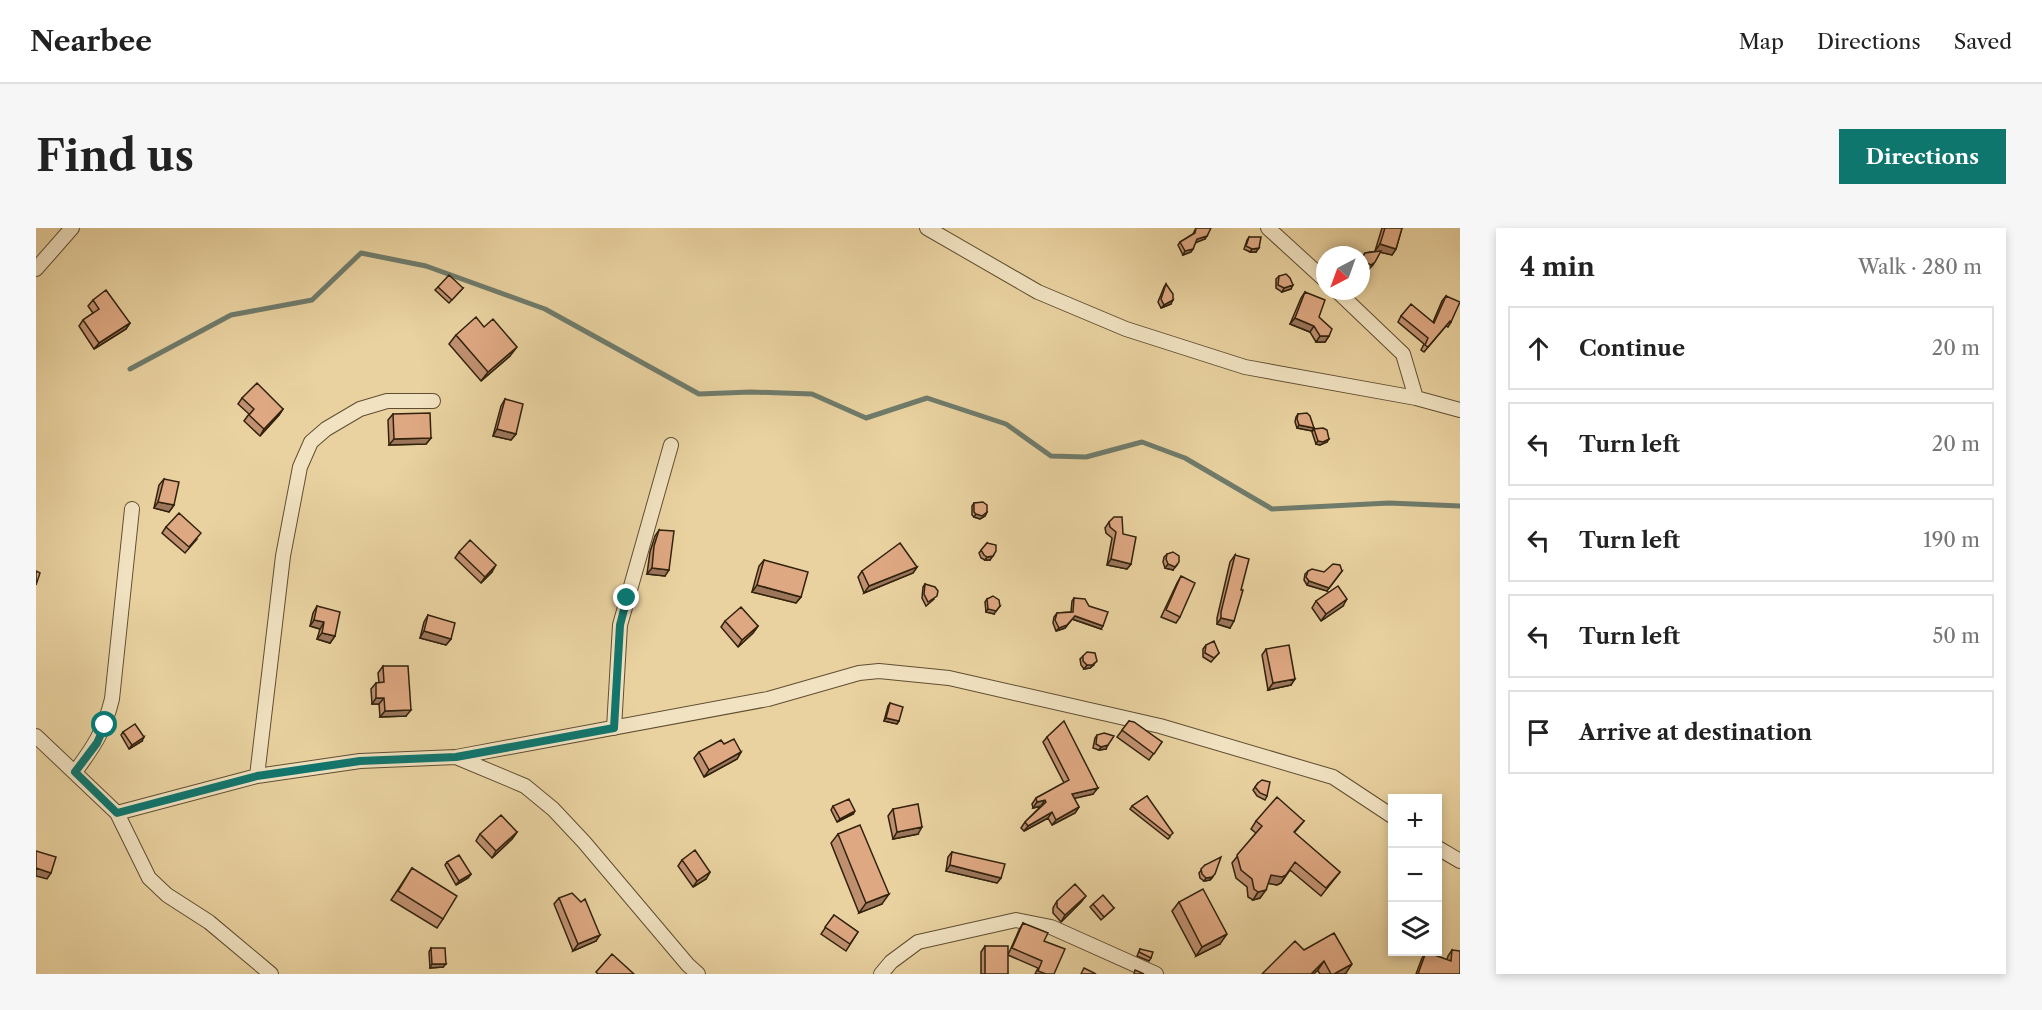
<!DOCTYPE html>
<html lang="en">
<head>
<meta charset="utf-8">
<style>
	body { margin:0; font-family:"Libre Caslon Text",serif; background:#f6f6f6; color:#222 }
	.controls { position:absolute; right:18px; bottom:18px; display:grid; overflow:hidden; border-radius:0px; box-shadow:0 3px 9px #0003 }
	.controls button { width:54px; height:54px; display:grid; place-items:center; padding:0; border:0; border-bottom:2px solid #e0e0e0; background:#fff; color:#222; font:30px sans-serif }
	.compass { position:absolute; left:1280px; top:18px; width:54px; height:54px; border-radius:50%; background:#fff; box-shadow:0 3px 9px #0003; rotate:221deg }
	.stop { position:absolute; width:18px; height:18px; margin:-14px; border:4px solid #0f766e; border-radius:50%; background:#fff }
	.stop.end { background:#0f766e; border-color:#fff; box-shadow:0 2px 6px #0008 }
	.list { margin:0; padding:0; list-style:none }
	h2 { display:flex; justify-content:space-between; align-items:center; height:78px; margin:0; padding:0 24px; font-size:26px }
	h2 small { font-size:20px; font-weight:400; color:#767676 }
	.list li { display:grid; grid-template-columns:39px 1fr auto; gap:18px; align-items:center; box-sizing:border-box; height:84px; margin:0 12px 12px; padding:0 12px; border:2px solid #e0e0e0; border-radius:0px }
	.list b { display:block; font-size:22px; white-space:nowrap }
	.list em { font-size:20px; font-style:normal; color:#767676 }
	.icon { flex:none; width:33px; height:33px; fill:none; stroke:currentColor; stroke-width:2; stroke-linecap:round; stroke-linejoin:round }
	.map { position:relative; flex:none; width:1424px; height:746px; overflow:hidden; border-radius:0px }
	header { display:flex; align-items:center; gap:36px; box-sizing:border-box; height:84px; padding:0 30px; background:#fff; border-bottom:2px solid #e0e0e0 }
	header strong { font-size:28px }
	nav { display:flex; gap:33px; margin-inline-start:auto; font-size:21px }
	.intro { display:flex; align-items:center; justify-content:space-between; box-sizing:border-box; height:144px; padding:0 36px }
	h1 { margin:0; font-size:42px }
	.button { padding:15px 27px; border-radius:0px; background:#0f766e; color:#fff; font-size:21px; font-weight:700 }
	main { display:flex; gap:36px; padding:0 36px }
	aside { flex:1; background:#fff; border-radius:0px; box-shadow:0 3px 9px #0003 }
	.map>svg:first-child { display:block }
</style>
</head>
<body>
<header>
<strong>Nearbee</strong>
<nav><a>Map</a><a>Directions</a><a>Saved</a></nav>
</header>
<div class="intro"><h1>Find us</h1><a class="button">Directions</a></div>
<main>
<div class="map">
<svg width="1424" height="746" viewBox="0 0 1424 746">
	<rect width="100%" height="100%" fill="#e9d2a0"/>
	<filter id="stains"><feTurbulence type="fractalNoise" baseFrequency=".00333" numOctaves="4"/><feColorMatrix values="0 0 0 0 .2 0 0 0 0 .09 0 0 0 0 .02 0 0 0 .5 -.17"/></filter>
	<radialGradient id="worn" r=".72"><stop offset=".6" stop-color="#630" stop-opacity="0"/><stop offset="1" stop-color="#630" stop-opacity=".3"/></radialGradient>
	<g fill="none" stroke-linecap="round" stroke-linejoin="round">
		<path stroke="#6f7b6b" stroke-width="5" d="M94,141l101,-54 81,-15 49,-47 65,13 119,43 154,85 52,-2 61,2 54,24 61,-20 79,26 45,32 35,1 56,-15 43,16 87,51 117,-6 71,3"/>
		<g stroke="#604e32" stroke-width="16">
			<path id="minor" d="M891,0l111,64 88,37 119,38 171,31 44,12
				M1232,0l57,52
				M0,41l36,-41
				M1301,63l66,63 13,44
				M578,500l6,-103 51,-180
				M0,508l81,77 140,-37 103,-15 96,-4 312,-58 91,-26 20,-2 70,7 211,48 173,51 59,39
				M420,529l69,29 28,23 31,33 104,123 10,9
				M39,544c20,-27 29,-41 37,-73l20,-190
				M221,548l26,-220 17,-89 11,-25 15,-13 34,-20 27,-8h46
				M81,585l32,65 18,17 42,27 62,52
				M1402,620l22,13
				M845,746l10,-12 27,-20 98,-22 35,7 105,47"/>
		</g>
		<use href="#minor" stroke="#f1e2c1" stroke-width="14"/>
	</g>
	<path fill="#bf9070" stroke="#32220d" stroke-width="1.5" d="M1160,0l9,11 -9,3 -5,10 -8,3 -5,-10 2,-3 13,-8z
		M1346,0h20l-6,21 -4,6 -12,-3 -7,13 -4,4 -8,-4v-6l4,-6 12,-2h-2z
		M1213,9l7,15h-6l-6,-3 3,-9z
		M1243,48l12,13 -9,3 -6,-4v-9z
		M1130,56l5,20 -10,4 -3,-6 6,-15z
		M402,59l25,1 -14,15 -14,-13z
		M1269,64l24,44 -4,6h-9l-6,-10 -20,-8 11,-26z
		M1410,68l5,26 -3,5 -2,-1 -22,26 -3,-2 3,-6 -26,-22 3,-6 32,6 9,-21z
		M57,72l37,23 -4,6 -32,20 -15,-23 4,-6 10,-7 -5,-7z
		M448,99l26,29 -29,25 -32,-37 7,-9z
		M206,170l41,11 -4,6 -19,21 -16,-15 5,-7 -11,-10z
		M469,171l11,35 -5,6 -18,-4 8,-30z
		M357,186l38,24 -5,6 -37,1 -1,-25z
		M1262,186l16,14 -2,3 -15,-3 -2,-6 1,-5z
		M1278,201l13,13 -7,3 -4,-1 -4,-12z
		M128,251l10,26 -5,7 -15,-4 5,-23z
		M938,275l13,9 -2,4 -5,3 -6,-2 -2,-2v-9z
		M1073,294l14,12 8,30 -4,5 -20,-4 5,-27 -6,-5 -1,-5z
		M130,299l31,12 -12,14 -23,-20z
		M623,302l6,46 -18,-2 3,-22 5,-16z
		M951,315l3,17h-5l-4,-2 -2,-5z
		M423,324l33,20 -11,11 -26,-25z
		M1131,326l6,16 -8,-2 -2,-6 1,-5z
		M1199,327l-5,73 -13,-4v-6l13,-56z
		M728,332l37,37 -5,6 -44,-11 7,-26z
		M881,339l-4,6 -49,20 -6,-16 4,-6z
		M1272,343l19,20 -20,-6 -3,-5 1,-6z
		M1145,348l-1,41 -4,6 -15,-6 16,-34z
		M889,356l9,15 -8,7 -4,-8 1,-11z
		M1038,370l27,31 -29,-10 -7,9 -9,3 -3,-8 1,-6 3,-4 14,-1 1,-11z
		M951,371l7,15 -8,-2 -1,-10z
		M1280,373l27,5 -22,15 -9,-13z
		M281,378l18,30 -5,7 -13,-4 3,-10 -10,-3 3,-13z
		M392,387l23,24 -5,6 -26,-7 4,-16z
		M689,393l33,5 -5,7 -15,14 -17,-20z
		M1170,417l13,8 -8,9 -8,-5v-8z
		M1230,421l25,36 -23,5 -6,-35z
		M1047,428l11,9 -4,3 -6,1 -3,-4 -1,-6z
		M347,438l23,50 -26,1 -1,-13h-7l-1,-15 5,-6h3l-1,-10z
		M854,475l9,18 -2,3 -13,-3 4,-15z
		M1093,493l33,21 -13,18 -32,-23z
		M87,504l19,9 -13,8 -8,-14z
		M1061,507l9,14 -7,1 -6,-2 2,-10z
		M1011,509l46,57 -19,4 5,9 -4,6 -23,12 -4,-7 -24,13 -3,-3 4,-6 16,-16 -8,2 -1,-4 4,-6 28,-15 -21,-41z
		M688,516l17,8 -4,7 -33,18 -10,-19 5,-6z
		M1222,555l9,13 -2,4 -8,-4 -4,-6z
		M1111,568l23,41 -2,2 -38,-30 2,-3z
		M797,578l20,8 -16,8 -6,-12z
		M857,581l25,25 -25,5 -5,-23z
		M1220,593h48l-10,12 46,39 -19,24 -31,-26 -9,13 -4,2 -9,-2 -8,15 -7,2 -5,-3 -1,-10 -11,-9 -4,-15 24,-30 -5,-4z
		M481,604l-5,7 -20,19 -16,-17 4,-7z
		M802,606l44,70 -23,9 -28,-70z
		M916,624l49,26 -4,5 -51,-12 2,-14z
		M646,632l28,12 -4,7 -13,8 -15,-21z
		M411,634l24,12 -3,4 -12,7 -11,-20z
		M1169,637l8,12 -3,3 -6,1 -4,-3 -1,-5z
		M376,640l31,51 -6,9 -46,-28z
		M523,670l37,43 -23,10 -19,-47z
		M1021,673l24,1 -20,20 -8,-9v-5z
		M1143,674l41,42 -24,12 -24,-45z
		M1057,676l21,4 -3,3 -10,9 -11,-13z
		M798,687l24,17 -12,19 -25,-17z
		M987,695l31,51h-19l3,-6 -30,-13 11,-25z
		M949,718l23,28h-27v-22z
		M395,720l12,19 -13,1 -1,-16z
		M1104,721l11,9 -2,3 -12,-5z
		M1268,722l42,23 -2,1h-24z
		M1416,722l8,24h-44l6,-16 4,-6 21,8 1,-4z"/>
	<path fill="#9b765b" stroke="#32220d" stroke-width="1.5" d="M1171,8l-2,3 -10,4 2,-4z
		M1344,16l16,5 -4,6 -17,-4z
		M1223,20l-3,4h-6l2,-3z
		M1157,21l-2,3 -8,3 2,-4z
		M1257,57l-2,4 -9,3 2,-4z
		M1137,72l-2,4 -10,4 3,-3z
		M1259,90l19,8 -4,6 -20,-8z
		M94,95l-4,6 -32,20 5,-6z
		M1284,108h9l-4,6h-9z
		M481,119l-7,9 -29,25 7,-9z
		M247,181l-4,6 -19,21 4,-7z
		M1263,197l15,3 -2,3 -15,-3z
		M461,201l19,5 -5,6 -18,-4z
		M395,210l-5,6 -37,1 5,-6z
		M1293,211l-2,3 -7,3 -4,-1 2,-3z
		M122,274l16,3 -5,7 -15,-4z
		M951,284l-2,4 -5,3 -6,-2 2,-3z
		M957,328l-3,4h-5l2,-3z
		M1075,331l20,5 -4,5 -20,-4z
		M1132,336l9,1 -4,5 -8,-2z
		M460,337l-4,7 -11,11 4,-6z
		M881,339l-4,6 -49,20 5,-7z
		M616,340l17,2 -4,6 -18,-2z
		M1306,343l-15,20 -20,-6 2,-4z
		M721,357l44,12 -5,6 -44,-11z
		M1311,371l-4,7 -22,15 5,-7z
		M964,378l-6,8 -8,-2 2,-3z
		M1039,388l28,10 -2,3 -29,-10 -7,9 -9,3 3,-3z
		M1185,390l13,3 -4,7 -13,-4z
		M278,392l10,2 -4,7 -10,-3z
		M722,398l-5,7 -15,14 4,-7z
		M388,403l27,8 -5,6 -26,-7z
		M286,405l13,3 -5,7 -13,-4z
		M1061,433l-7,7 -6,1 3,-4z
		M1259,451l-4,6 -23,5 5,-7z
		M340,470h8l-5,6h-7z
		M375,482l-5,6 -26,1 5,-6z
		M850,490l13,3 -2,3 -13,-3z
		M108,509l-2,4 -13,8 3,-4z
		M1072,517l-2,4 -7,1 2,-3z
		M705,524l-4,7 -33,18 5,-7z
		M1062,560l-5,6 -25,6 4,-6z
		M1009,572l-4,6 -8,2 4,-6z
		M1043,579l-4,6 -23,12 4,-5z
		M819,583l-2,3 -16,8 3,-3z
		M1016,584l-4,6 -24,13 4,-5z
		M886,599l-4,7 -25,5 4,-7z
		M481,604l-5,7 -20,19 4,-7z
		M914,637l51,13 -4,5 -51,-12z
		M0,640l15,5 -4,6 -11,-3z
		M674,644l-4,7 -13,8 4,-6z
		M435,646l-3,4 -12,7 3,-4z
		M1235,647h15l-5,8 -4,2 -11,-2z
		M1176,649l-2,3 -6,1 2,-3z
		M1230,662l-6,8 -7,2 5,-8z
		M853,666l-7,10 -23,9 7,-10z
		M1050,668l-5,6 -20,20 4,-7z
		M1191,706l-7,10 -24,12 6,-9z
		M564,707l-4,6 -23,10 5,-7z
		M1288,733l-6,9 -4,4h-3z
		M396,736h14l-3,3 -13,1z
		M1316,736l-6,9 -2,1h-10z"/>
	<path fill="#dea882" stroke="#32220d" stroke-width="1.5" d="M1160,0h15l-4,8 -10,3 -4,10 -8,2 -5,-9 15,-9z
		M1349,0h17l-6,21 -16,-5z
		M1213,9h12l-2,11 -7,1 -6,-3z
		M1345,23l-6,11 -4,3 -10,-5 4,-7z
		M1250,46l4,4 3,7 -9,3 -6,-3 1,-9z
		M413,47l14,13 -11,12 -14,-13z
		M1130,56l7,10v6l-9,5 -3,-6z
		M70,62l24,33 -31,20 -16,-23 16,-11 -6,-9z
		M1269,64l20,8 -6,17 13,12 -3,7h-9l-6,-10 -19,-8z
		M1410,68l14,6 -9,20 -1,-1 -22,26 -3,-2 3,-7 -27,-22 10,-12 23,19z
		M440,89l8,10 9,-8 24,28 -29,25 -32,-37z
		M221,155l26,26 -19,20 -15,-14 5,-6 -12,-11z
		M469,171l18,5 -7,30 -19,-5z
		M394,185l1,25 -37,1 -1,-25z
		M1271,185l3,3 4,12 -15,-3 -2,-6 1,-5z
		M1287,200l4,2 2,9 -6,3 -5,-1 -4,-12z
		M128,251l15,3 -5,23 -16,-3z
		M947,274l4,3v7l-5,4 -6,-2 -2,-2v-9z
		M143,285l22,20 -12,14 -23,-20z
		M1078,289h8l1,17 13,3 -5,27 -20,-5 5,-27 -6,-5 -1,-5z
		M623,302l15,1 -5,39 -17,-2 2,-22z
		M434,312l26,25 -11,12 -26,-25z
		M864,315l17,24 -48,19 -7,-15z
		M951,315l9,2v6l-3,5 -6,1 -3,-2 -3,-5z
		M1137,324l6,4v6l-4,5 -7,-3 -2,-5 1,-5z
		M1199,327l14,4 -8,31h2l-9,31 -13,-3v-6z
		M728,332l44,12 -7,25 -44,-12z
		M1297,336l7,1 2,6 -13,17 -20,-7 -3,-4 2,-6 4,-2 12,3z
		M0,343l4,2 -4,12z
		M1145,348l14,7 -15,34 -14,-7z
		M889,356l10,3 3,4 -1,5 -9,6 -4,-8z
		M1302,358l9,13 -21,15 -10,-13z
		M957,368l6,4 1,6 -4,5 -8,-2 -1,-10z
		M1038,370l11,1 4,7 19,6 -5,14 -28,-10 -8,9 -8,3 -4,-8 2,-7 16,-1z
		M281,378l23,6 -5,24 -13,-3 2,-11 -10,-2z
		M705,379l17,19 -16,14 -17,-19z
		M392,387l27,8 -4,16 -27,-8z
		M1178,413l5,12 -5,5 -9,-5 1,-8z
		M1253,417l6,34 -22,4 -7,-34z
		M1051,424l8,1 2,8 -5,4h-5l-4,-4v-5z
		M347,438h25l3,44 -26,1 -1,-13h-8v-15l8,-1z
		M854,475l13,4 -4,14 -13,-3z
		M1028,493l34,67 -26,6 7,13 -23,13 -4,-8 -24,14 -3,-4 21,-20 -1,-2 -8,2 -1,-4 33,-18 -22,-43z
		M1093,493l5,1 28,20 -8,12 -32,-24z
		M99,496l9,13 -12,8 -9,-13z
		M1068,505l10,3 -6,9 -7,2 -5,-3 1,-9z
		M698,511l7,13 -32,18 -10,-18 22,-12 3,4z
		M1226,552l8,2 -3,14 -7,-3 -5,-6 3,-4z
		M1111,568l26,37 -3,3 -38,-30z
		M1241,569l27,24 -10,11 46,40 -14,16 -31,-26 -9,13 -4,2 -11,-2 -5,15 -8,2 -4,-3 -2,-10 -11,-9 -4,-15 25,-29 -6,-5z
		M813,571l6,12 -15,8 -7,-13z
		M882,576l4,23 -25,5 -4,-23z
		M465,587l16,17 -21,19 -16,-17z
		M824,597l29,69 -23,9 -28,-69z
		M659,622l15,22 -13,9 -15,-21z
		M0,623l20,6 -5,16 -15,-5z
		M916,624l53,12 -4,14 -51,-13z
		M423,627l12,19 -12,7 -12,-19z
		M1185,629l-6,17 -3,3 -6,1 -4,-4 -1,-5 4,-4z
		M376,640l45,28 -14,23 -45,-28z
		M1039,656l11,12 -21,19 -8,-8v-6z
		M1167,661l24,45 -25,13 -23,-45z
		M536,665l9,9 4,-3 15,36 -22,9 -19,-46z
		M1067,667l11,13 -10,9 -11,-13z
		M798,687l24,17 -8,12 -25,-17z
		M987,695l25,10 -4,8 21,8 -11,25h-8l-8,-3 4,-10 -30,-13z
		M1298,705l18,31 -18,10h-3l-7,-13 -13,13h-49l33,-33 9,9z
		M949,718h23v28h-23z
		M395,720h14l1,16h-14z
		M1104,721l13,3 -2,6 -12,-6z
		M1416,722l8,1v23h-42l8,-22 25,9z
		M576,726l22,20h-36l-2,-2z
		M1048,740l12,6h-15z
		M1099,742l9,4h-10z"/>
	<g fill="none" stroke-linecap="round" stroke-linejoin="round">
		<path stroke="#0f766e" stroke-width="8" d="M69,497l-8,18 -22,29 42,41 140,-37 103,-15 96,-4 158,-29 6,-103 7,-27"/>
	</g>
	<rect width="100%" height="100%" filter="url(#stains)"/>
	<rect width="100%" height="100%" fill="url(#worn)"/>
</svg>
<div class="controls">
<button>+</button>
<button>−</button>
<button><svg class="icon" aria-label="layers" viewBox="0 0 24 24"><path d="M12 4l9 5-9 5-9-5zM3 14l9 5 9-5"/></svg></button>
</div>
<svg class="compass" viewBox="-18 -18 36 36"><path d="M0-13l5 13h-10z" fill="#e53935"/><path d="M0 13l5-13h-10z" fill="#767676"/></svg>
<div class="stop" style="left:69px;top:497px"></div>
<div class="stop end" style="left:591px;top:370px"></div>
</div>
<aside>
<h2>4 min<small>Walk · 280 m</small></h2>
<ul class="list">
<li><svg class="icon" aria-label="ahead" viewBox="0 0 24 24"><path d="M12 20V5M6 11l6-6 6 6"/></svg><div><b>Continue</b></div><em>20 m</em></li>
<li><svg class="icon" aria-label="left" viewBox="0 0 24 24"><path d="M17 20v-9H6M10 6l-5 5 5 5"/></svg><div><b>Turn left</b></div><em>20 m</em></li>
<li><svg class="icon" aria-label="left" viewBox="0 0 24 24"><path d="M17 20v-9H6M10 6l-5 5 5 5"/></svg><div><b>Turn left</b></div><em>190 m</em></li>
<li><svg class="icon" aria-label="left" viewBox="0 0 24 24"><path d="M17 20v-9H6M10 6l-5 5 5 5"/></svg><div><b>Turn left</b></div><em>50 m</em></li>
<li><svg class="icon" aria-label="arrive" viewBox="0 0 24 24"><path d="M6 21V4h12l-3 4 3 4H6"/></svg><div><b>Arrive at destination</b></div></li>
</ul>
</aside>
</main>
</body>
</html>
